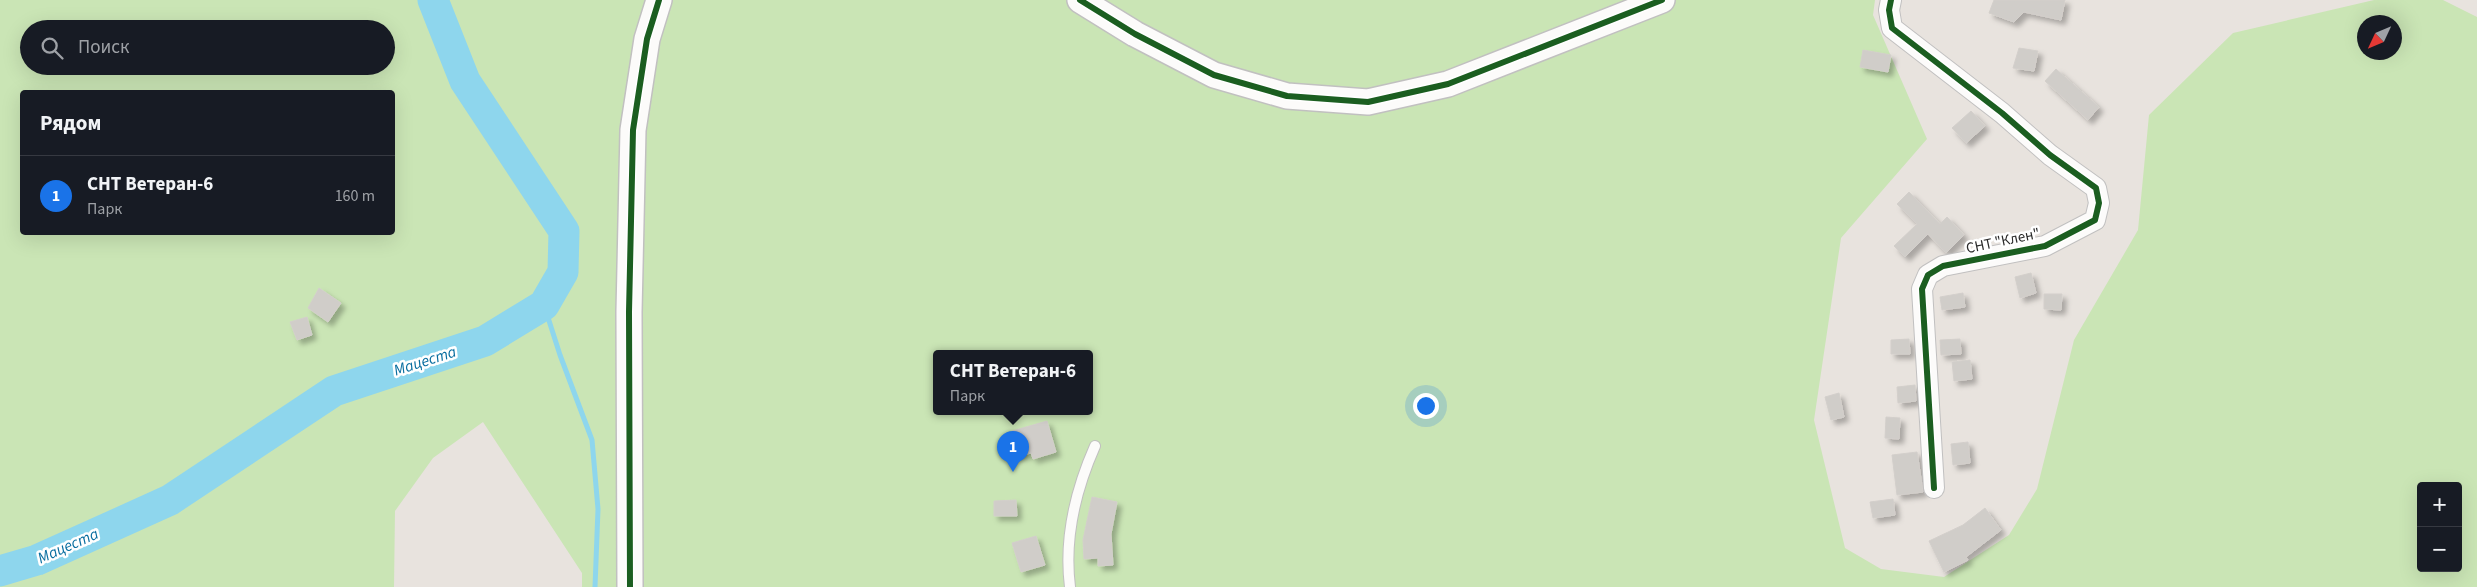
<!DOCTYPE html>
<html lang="ru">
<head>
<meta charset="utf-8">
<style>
	body { margin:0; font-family:"Source Sans 3",sans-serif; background:#242831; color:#f1f3f6 }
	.controls { position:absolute; right:15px; bottom:15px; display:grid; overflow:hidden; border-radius:5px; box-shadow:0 5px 20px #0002 }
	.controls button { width:45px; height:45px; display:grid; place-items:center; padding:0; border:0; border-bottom:1px solid #363941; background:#171b24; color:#f1f3f6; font:25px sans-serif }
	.compass { position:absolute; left:2357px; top:15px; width:45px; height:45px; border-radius:50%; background:#171b24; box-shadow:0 5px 20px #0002; rotate:226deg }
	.you { position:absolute; left:1425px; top:405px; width:18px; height:18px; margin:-12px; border:4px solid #fff; border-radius:50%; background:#1a73e8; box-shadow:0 0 0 8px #1a73e833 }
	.badge { display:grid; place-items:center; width:32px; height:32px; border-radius:50%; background:#1a73e8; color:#fff; font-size:16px; font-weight:700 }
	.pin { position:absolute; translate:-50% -41px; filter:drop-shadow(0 1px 2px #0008) }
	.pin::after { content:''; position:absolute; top:26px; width:18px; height:15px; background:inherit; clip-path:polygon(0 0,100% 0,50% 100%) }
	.popup { position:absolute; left:933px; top:350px; width:160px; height:65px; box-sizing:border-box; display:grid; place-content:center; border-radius:5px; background:#171b24; filter:drop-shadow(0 1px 4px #0005); font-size:16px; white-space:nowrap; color:#9ea1a6 }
	.popup b { font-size:19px; color:#f1f3f6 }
	.popup::after { content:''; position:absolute; left:50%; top:100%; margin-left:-10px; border:10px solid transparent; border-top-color:#171b24 }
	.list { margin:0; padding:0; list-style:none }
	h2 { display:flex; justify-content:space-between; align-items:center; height:65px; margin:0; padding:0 20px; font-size:21px }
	h2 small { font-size:16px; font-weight:400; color:#9ea1a6 }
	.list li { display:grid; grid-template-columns:32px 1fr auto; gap:15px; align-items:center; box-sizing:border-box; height:80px; padding:0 20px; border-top:1px solid #363941 }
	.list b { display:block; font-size:19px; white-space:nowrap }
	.list p { margin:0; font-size:16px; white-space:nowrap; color:#9ea1a6 }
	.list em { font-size:16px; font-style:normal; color:#9ea1a6 }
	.icon { flex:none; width:28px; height:28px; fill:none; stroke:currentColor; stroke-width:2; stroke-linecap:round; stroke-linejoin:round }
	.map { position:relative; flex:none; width:2477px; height:587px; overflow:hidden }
	.search { position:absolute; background:#171b24; box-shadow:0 5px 20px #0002; left:20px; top:20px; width:375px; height:55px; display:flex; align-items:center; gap:12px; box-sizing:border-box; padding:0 18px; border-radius:28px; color:#9ea1a6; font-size:19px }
	.panel { position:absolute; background:#171b24; box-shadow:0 5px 20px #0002; left:20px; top:90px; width:375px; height:145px; border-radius:5px }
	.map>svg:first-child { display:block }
</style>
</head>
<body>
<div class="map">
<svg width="2477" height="587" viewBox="0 0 2477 587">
	<defs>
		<filter id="shadow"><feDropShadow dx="4.5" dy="4.5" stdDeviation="2.5" flood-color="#0004"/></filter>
	</defs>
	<rect width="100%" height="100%" fill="#e8e3de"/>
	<path fill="#cae5b5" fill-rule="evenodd" d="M0,0h1875l-2,15 54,124 -86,99 -27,182 31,128 36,21 63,8 65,-42 28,-46 37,-149 64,-110 11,-115 84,-82 141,-33h69l34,17v570h-1895v-14l-99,-151 -50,36 -38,53 -1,76h-394zM2364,22h30v30h-30zM29,29h357v37h-357zM22,92h370v140h-370zM937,353h152v58h-152zM2421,486h37v82h-37z"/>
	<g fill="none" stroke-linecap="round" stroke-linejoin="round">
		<path stroke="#8ed6ed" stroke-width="5" d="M544,305l16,50 32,85 6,69 -3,78"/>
		<path stroke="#8ed6ed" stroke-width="31" d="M0,571l37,-11 133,-60 164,-109 151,-50 59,-36 19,-33 1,-41 -99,-150 -32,-81"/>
	</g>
	<path fill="#d0cdc9" stroke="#d3cfcb" filter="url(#shadow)" d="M1994,0h71l-4,20 -37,-8 -10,10 -25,-9z
		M2019,48l19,3 -4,20 -21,-3z
		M1863,50l28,5 -3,17 -28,-5z
		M2056,69l43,38 -11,13 -43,-39z
		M1971,111l14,15 -19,17 -14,-15z
		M1909,192l31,32 7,-7 17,18 -18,18 -18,-19 -23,23 -11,-11 23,-22 -20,-20z
		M2031,273l5,20 -16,5 -5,-21z
		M319,288l22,15 -13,19 -20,-14z
		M1963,293l2,14 -23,3 -2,-13z
		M2044,294h18l-1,16 -17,-1z
		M307,317l5,18 -15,5 -7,-18z
		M1909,339l1,15h-19v-14z
		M1960,339l1,15 -20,1 -1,-15z
		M1970,360l2,19 -18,2 -2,-19z
		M1915,385l1,16 -18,2 -1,-16z
		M1839,393l5,24 -13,3 -6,-23z
		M1886,417l14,1 -1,21 -14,-1z
		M1047,421l9,31 -23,7 -2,-6 -12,3 -7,-25z
		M1968,442l2,21 -17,2 -2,-21z
		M1917,452l6,40 -26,3 -5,-40z
		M1092,497l25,5 -6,32 2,31 -15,1v-8l-14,1 -1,-19z
		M1893,499l2,16 -22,3 -3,-16z
		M1016,500l1,16h-23v-15z
		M1985,508l16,22 -35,27 2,3 -24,12 -15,-31 34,-16z
		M1036,536l9,29 -24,7 -9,-29z"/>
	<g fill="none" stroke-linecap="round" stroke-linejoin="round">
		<g stroke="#c1c0c0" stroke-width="12">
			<path id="service" d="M1070,587c-6,-48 6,-98 25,-141"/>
		</g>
		<g stroke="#c1c0c0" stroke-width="22">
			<path id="minor" d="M1891,0l-2,10 3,18 110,85 48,42 46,33 3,15 -4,17 -50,26 -102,20 -15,9 -6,14 12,199"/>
		</g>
		<g stroke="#c1c0c0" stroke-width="28">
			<path id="tertiary" d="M1080,0l55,34 79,41 73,21 81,6 80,-18 214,-84
				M630,587l-1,-275 4,-182 14,-91 12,-39"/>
		</g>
		<use href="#service" stroke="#fcfbfa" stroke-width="10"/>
		<use href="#minor" stroke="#fcfbfa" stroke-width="20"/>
		<use href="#tertiary" stroke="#fcfbfa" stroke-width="25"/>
		<g stroke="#fff" stroke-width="9">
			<path id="cycleway" d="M1080,0l55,34 79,41 73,21 81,6 80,-18 214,-84
				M1891,0l-2,10 3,18 110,85 48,42 46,33 3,15 -4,17 -50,26 -102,20 -15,9 -6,14 12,199
				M630,587l-1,-275 4,-182 14,-91 12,-39"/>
		</g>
		<use href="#cycleway" stroke="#1b5e20" stroke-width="6"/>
	</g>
	<g text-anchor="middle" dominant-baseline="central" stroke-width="5" stroke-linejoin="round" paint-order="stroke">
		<g font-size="15" fill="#292929" stroke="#fff">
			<text transform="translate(2003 241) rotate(-12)">СНТ "Клен"</text>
		</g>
		<g font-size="16" font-style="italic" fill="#076d9f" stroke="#fff">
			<text transform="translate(425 361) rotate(-18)">Мацеста</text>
			<text transform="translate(68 546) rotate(-24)">Мацеста</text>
		</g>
	</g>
</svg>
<div class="controls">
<button>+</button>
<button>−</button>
</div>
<svg class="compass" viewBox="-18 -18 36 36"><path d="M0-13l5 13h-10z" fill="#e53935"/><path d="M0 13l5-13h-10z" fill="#9ea1a6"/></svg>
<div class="you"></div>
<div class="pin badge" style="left:1013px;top:472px">1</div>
<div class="popup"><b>СНТ Ветеран-6</b>Парк</div>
<div class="search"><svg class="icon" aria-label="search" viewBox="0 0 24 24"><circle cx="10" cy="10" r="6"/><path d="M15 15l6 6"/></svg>Поиск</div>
<section class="panel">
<h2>Рядом<small></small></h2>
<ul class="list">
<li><span class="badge">1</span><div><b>СНТ Ветеран-6</b><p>Парк</p></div><em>160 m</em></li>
</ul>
</section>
</div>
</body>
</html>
